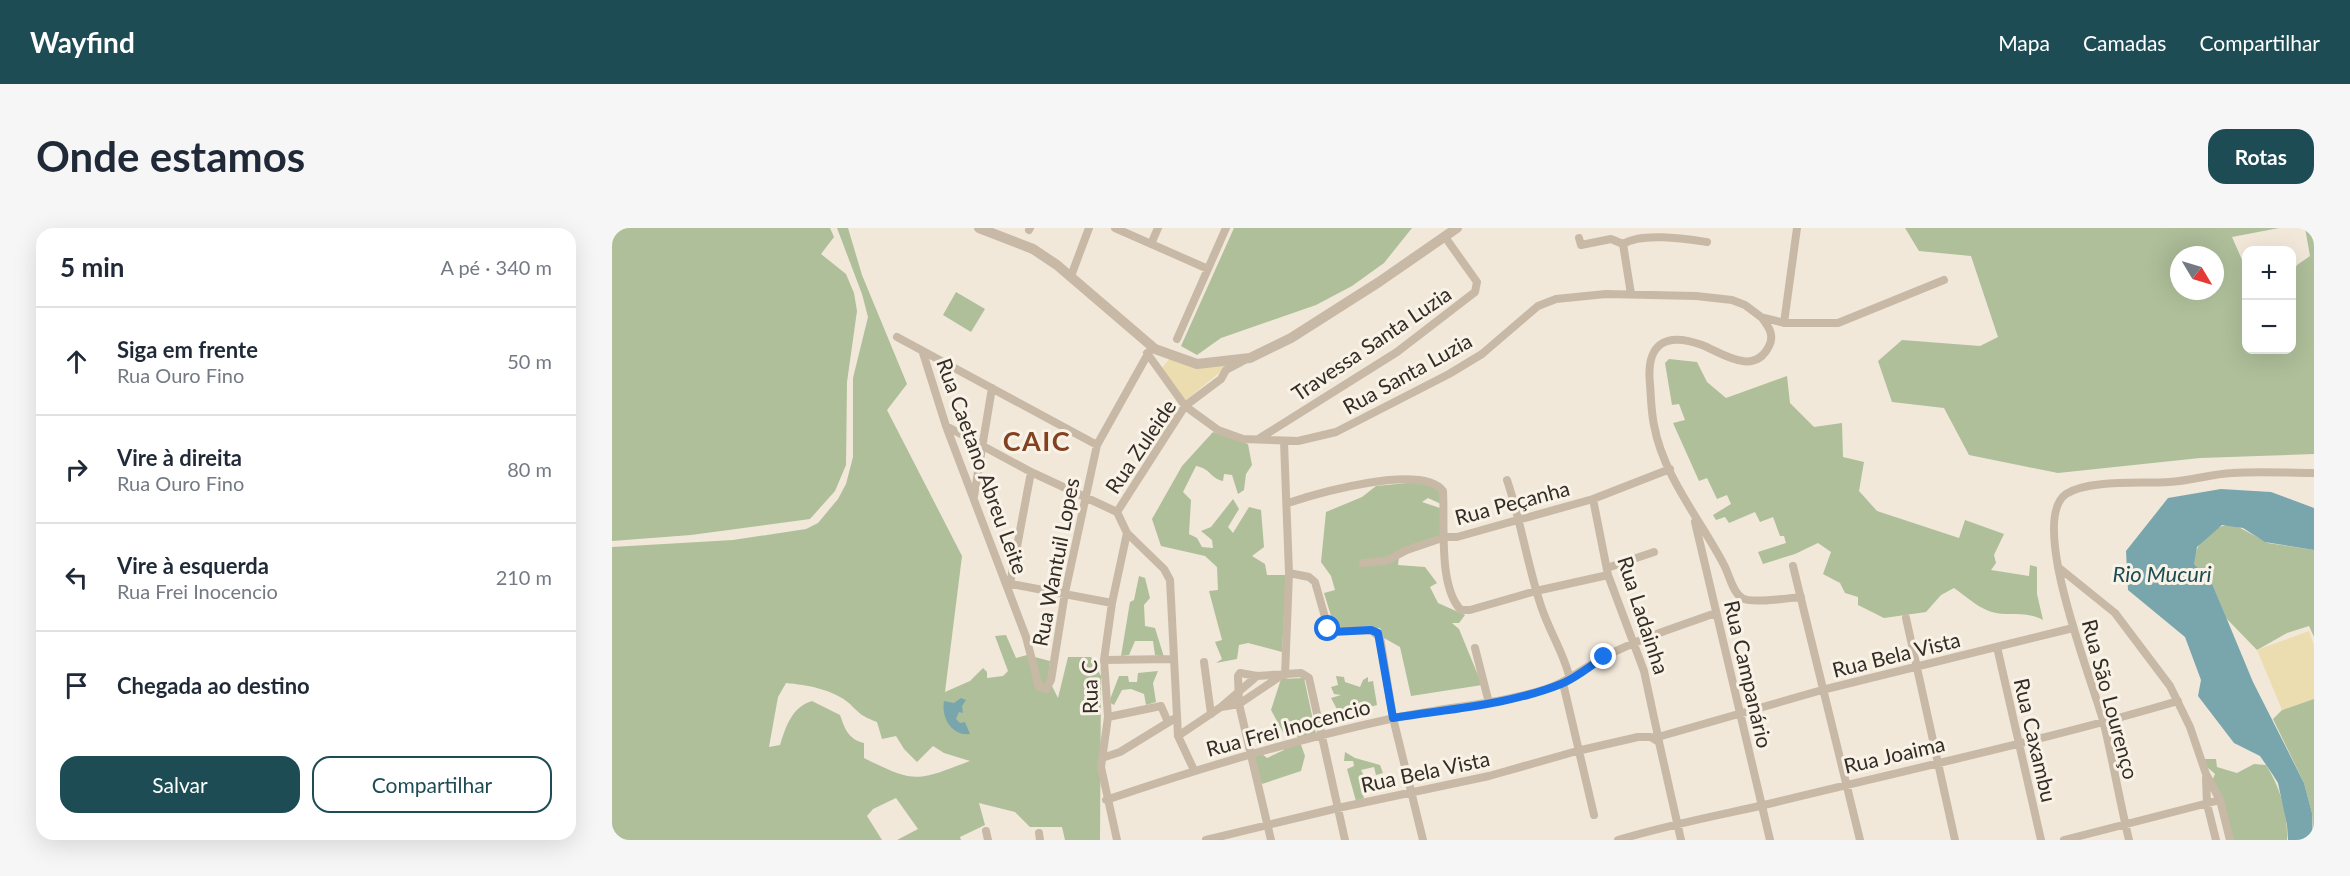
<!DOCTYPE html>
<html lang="pt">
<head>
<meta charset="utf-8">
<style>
	body { margin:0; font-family:Lato,sans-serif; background:#f6f6f7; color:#1f2937 }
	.controls { position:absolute; right:18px; top:18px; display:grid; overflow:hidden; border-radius:12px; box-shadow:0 6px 24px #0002 }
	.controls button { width:54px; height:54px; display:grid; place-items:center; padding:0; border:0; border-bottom:2px solid #e0e1e3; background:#fff; color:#1f2937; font:30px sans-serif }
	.compass { position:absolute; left:1558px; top:18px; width:54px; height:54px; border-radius:50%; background:#fff; box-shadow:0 6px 24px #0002; rotate:128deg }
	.stop { position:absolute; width:18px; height:18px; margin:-14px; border:4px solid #1a73e8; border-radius:50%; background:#fff }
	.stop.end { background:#1a73e8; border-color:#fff; box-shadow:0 2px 6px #0008 }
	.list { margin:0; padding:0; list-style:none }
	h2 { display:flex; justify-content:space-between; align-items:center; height:78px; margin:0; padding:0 24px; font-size:26px }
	h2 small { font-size:20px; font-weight:400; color:#747a83 }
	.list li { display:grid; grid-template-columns:39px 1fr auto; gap:18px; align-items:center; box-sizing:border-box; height:108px; padding:0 24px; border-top:2px solid #e0e1e3 }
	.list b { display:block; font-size:22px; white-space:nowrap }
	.list p { margin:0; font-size:20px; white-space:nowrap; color:#747a83 }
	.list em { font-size:20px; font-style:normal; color:#747a83 }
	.actions { display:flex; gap:12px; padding:18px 24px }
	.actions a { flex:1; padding:14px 0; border:2px solid #1d4c55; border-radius:18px; text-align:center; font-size:21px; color:#1d4c55 }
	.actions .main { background:#1d4c55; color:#fff }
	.icon { flex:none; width:33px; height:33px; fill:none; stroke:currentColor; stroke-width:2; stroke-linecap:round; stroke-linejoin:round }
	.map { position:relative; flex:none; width:1702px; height:612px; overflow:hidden; border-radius:18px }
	header { display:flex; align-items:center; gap:36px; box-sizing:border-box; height:84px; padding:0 30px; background:#1d4c55; color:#fff }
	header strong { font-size:28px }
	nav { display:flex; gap:33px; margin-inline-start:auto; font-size:21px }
	.intro { display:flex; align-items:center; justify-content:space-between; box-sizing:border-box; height:144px; padding:0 36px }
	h1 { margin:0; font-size:42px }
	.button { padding:15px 27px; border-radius:18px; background:#1d4c55; color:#fff; font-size:21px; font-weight:700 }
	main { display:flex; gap:36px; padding:0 36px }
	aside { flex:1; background:#fff; border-radius:18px; box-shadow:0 6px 24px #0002 }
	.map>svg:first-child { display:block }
</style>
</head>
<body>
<header>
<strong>Wayfind</strong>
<nav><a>Mapa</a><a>Camadas</a><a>Compartilhar</a></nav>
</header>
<div class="intro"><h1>Onde estamos</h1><a class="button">Rotas</a></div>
<main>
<aside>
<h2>5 min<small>A pé · 340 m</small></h2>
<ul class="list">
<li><svg class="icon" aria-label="ahead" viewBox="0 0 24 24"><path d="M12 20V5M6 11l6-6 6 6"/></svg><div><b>Siga em frente</b><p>Rua Ouro Fino</p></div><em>50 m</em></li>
<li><svg class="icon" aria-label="right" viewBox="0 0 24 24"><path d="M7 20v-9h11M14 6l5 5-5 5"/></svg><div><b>Vire à direita</b><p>Rua Ouro Fino</p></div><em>80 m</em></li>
<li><svg class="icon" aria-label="left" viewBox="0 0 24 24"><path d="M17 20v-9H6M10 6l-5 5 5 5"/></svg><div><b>Vire à esquerda</b><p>Rua Frei Inocencio</p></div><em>210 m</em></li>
<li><svg class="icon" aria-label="arrive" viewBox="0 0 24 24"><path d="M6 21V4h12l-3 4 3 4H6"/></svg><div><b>Chegada ao destino</b></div></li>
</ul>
<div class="actions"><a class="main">Salvar</a><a>Compartilhar</a></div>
</aside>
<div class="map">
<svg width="1702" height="612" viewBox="0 0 1702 612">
	<rect width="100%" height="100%" fill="#f1e8da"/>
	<path fill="#afbf9a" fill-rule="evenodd" d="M0,0h218l4,9 -13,17 25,20 8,19 3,18 -10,71 -1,83 -11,26 -25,28 -119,16 -79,6z
		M225,0h11l14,47 45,109 -20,26 75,146 -17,136 25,-11 13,-13 4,4v6l16,-2 5,-5 -13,-35 11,-1 10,23 11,-3 23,6 -2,17 10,20 10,-41h23l10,19 -1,164h-35l-3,-13h-32l-15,-15 -36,-9 6,22 -25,12 1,3h-64l21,-11 -22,-31 -23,11 -6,7 15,24h-270v-293l121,-7 73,-11 12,-6 20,-24 8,-15 7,-27v-79l15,-61 -6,-23zM174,455c21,2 47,6 64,21 11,11 12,12 27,18l5,17 14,-3 8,13 13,13 16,-16 11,7 26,8c-53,20 -54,23 -106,-3v-15c-16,-4 -19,-14 -24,-28l-28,-14c-20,6 -26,25 -32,44l-11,2 9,-50z
		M622,0h178l-28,35 -32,23 -36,19 -95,33 -24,17 -16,-9z
		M1293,0h374l-47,9 14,32v81h46v-76l5,-9 13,-9 -5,-28h9v226l-114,4 -142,15 -89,-18 -25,-47 -52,-6 -14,-41 24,-21 78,6 18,-9 -27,-81 -52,-5zM1567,27h36v36h-36z
		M344,64l29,17 -14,23 -28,-17z
		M1057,131l28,3 10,20 19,16 61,-22 3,27 24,24 28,-4 1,34 21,5 -5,29 18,20 82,27 6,-18 39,14 -10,21 2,8 -5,7 38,6 1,-11 7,2v27l6,26c-16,-9 -30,-4 -47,-7 -16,-3 -29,-16 -42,-25l-13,7 -15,17 -42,6 -26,-13v-8l-13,-4 -5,-10 -17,-9 8,-22 -13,-9 -23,11 -32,10 -5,-12 28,-9 -2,-7h-4l-7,-19 -13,5 -5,-10 -26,11 -4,-6 -9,3 -3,-5 18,-11 -4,-9 -10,4 -10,-21 -8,3 -26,-58 12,-3 -6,-16 -7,1 -7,-42z
		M601,204l35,12 4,21 -6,9 -2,16 -6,4 -6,-19 -8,-1 -1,7c-12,-2 -13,-13 -27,-15l-13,26 8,8 -2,34 8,4 5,9 11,1 -1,-8 -11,-9 10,-4 22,-28 6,10 -11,18 5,6 16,-26 12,3 3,37 -12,9 13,8 2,11h19l-4,77 -34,-9 -9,2 -2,14 -21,4 6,-4 -7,-17 7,-2 -13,-49 9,-1 -1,-23 -12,-11 -44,-10 -9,-27 30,-53z
		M806,254l16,5 7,6v11l-13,-6 -6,4 18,6 3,28 -44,21 -1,8 27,2 12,16 -7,4 8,16 27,12 -6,8h-7l7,6 23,56 -71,11 -11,-49 -16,-9 -4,-10 -45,1 -11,-36 11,-3 -4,-14 -10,-14 5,-50 36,-15 14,-11z
		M1621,296l35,19 46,7v87l-5,-11 -22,7 -30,17 -31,-32 -15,-37 -17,-17c0,-21 18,-39 39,-40z
		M527,348l6,2 5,20 -6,7 1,21 10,2 9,29 -9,-2 -2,-14h-18l-6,14 -8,1 9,-54 4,-2z
		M546,443l-5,12 3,19 -10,3 -2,-11 -13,-5 -9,1 -8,15 -5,-3 10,-26h9l1,6h8l1,-9z
		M724,448l8,1 1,5 15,5 3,-7 5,-3v5l5,-1 4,24 -37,10 -9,-17 10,-3 -7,-1 -3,-7 7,-2z
		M692,450l12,56 -14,4 -19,-6 -12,-22 10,-31z
		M1702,469v143l-2,-27 -8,-30 -31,-64 9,-9z
		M688,514l5,14 -4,15 -39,13 -11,-27 11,-3 5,4 17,-8 -1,-3z
		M733,524l10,6 25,7 3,8 -7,2 -2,-8 -13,3 3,6 -4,6 4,16 -8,3 -9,-32 7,-3 -1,-5h-9z
		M1593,531h11l1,8 20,6 17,-9 12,1c14,22 22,48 21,75h-54l-21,-59 3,-7 -9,-8z"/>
	<path fill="#ecddb0" d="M559,129l59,7 -45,37 -24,-32z
		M1697,403l5,14v54l-32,11 -25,-60z"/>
	<path fill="#79a6ad" d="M1609,261l50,3 43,16v42l-49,-8 -22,-14 -21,-3 -25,22 -3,17 17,17 42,101 51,101 8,30 1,27h-25l-1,-15 -9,-42 -5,-8 -13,-19 -26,-13 -36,-47 3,-16 -16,-43 -57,-47 -2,-39 42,-53z
		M349,470l5,2 -4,6 1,7 -4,-1 -3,7 4,4 5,-1 5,12c-18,2 -29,-16 -26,-33l10,2z"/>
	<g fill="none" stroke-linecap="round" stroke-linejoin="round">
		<path stroke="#c8b9a6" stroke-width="8" d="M503,0l93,41
			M417,2l1,-2
			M967,10l2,7 30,-6 12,5 8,50
			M539,16l7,-16
			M1011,16c19,-12 63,-5 84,-2
			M459,48l18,-48
			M1150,90c6,8 13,17 7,28 -15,31 -47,7 -67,-1 -38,-14 -56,0 -52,39 1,13 1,27 4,41 9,50 45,93 69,138 6,10 9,29 19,35 9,6 46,0 59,-1
			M1172,95l13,-95
			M285,109l200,108
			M565,111l49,-111
			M311,125l23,73 80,211 13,50 7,2 5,-9 14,-87 32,-148 52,-93
			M535,125l38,53 33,24 25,9 55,2 38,-9 113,-58 33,-20 56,-48 18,-7 50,-5 90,2 36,4 13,5 16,12 23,6h54l106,-43
			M334,198l85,46 86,40
			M648,210l137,-86 78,-60 2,-10 -32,-45
			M672,214l5,131 -4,102
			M895,252c14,41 20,84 34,126 8,25 23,47 29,73
			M362,268l18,-108
			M981,271l15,76 36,96 15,70
			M676,275c30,-10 134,-40 155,-12 2,32 -5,96 18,119h9l66,-19 72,-16
			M505,284l10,21 37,36 6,11 8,156 16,34
			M505,284l68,-106 36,-27 5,-9 17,-9
			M1083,294l75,318
			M751,335l23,-2 21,-11 38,-13h12l136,-38 77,-30
			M1181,338l67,274
			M1446,339l57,46 55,73 20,41 16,47 14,26 10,40
			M995,340l47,-16
			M677,345l20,4 6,5 14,49 42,-1 9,7 13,81 30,122
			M394,355l106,20
			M398,356l21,-112
			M1294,390l49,222
			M1385,419l44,193
			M863,420l14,55
			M492,432l68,-1
			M592,434l7,52
			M951,455l31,132
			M609,479l36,-31
			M496,489l53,-11 7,16
			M566,508l43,-29 18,-3 43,-29
			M1046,509l164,-47 251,-62
			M490,530l18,-6 57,-35
			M1594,550l1,26 9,36
			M494,572c94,-32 188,-60 284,-81 52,-12 106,-14 156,-30 23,-7 39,-23 60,-33 35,-18 73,-30 110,-43
			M374,603l2,9
			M427,605l1,7
			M505,612l-16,-73 7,-50 -4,-57 8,-57 15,-70
			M594,612l132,-32 151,-32 88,-25 61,-14h13l8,5 22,98
			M659,612l-32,-136 -1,-28 2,-3 17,3 44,-3 8,5 36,162
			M1006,612c49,-15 97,-24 146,-35 138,-34 278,-64 414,-104
			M1452,612l156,-40
			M1517,612c-9,-38 -16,-78 -25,-116 -10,-40 -77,-203 -38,-230 23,-15 76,-10 103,-12 21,-1 42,-8 63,-9 27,-2 55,0 82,0"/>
		<path stroke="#c8b9a6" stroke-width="10" d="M367,0l54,21 24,16 98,84 42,15 53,-6 41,-20 88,-56 78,-54"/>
	</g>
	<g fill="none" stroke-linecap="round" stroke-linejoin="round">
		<path stroke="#1a73e8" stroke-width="8" d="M716,401l4,3 39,-2 7,3 15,85c55,-9 116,-13 168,-34 15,-6 29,-18 43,-27"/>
	</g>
	<g text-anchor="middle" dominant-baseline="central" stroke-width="6" stroke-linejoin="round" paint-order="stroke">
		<g font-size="21" fill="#342c27" stroke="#f9f2e6">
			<text transform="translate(759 115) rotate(-34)">Travessa Santa Luzia</text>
			<text transform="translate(795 145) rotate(-29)">Rua Santa Luzia</text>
			<text transform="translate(528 218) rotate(-56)">Rua Zuleide</text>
			<text transform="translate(371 238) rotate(70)">Rua Caetano Abreu Leite</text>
			<text transform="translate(900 274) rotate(-15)">Rua Peçanha</text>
			<text transform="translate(443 334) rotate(-79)">Rua Wantuil Lopes</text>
			<text transform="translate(1032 387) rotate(72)">Rua Ladainha</text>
			<text transform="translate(1284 426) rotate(-14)">Rua Bela Vista</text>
			<text transform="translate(1137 446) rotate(77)">Rua Campanário</text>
			<text transform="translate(477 459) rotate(-91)">Rua C</text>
			<text transform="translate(1499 471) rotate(75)">Rua São Lourenço</text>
			<text transform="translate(676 499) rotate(-15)">Rua Frei Inocencio</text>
			<text transform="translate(1424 512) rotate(77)">Rua Caxambu</text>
			<text transform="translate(1282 526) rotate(-13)">Rua Joaima</text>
			<text transform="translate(813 543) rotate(-12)">Rua Bela Vista</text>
		</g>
		<g font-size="22" font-style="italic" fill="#1d4c55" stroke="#f9f2e6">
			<text x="1550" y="345">Rio Mucuri</text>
		</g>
		<g font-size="27" font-weight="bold" letter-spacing="1.5" fill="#824222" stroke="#f9f2e6">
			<text x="425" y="212">CAIC</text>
		</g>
	</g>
</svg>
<div class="controls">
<button>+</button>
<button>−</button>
</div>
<svg class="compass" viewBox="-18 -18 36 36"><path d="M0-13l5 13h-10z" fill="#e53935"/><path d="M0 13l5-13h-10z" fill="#747a83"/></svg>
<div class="stop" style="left:716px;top:401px"></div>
<div class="stop end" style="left:992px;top:429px"></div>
</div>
</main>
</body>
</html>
